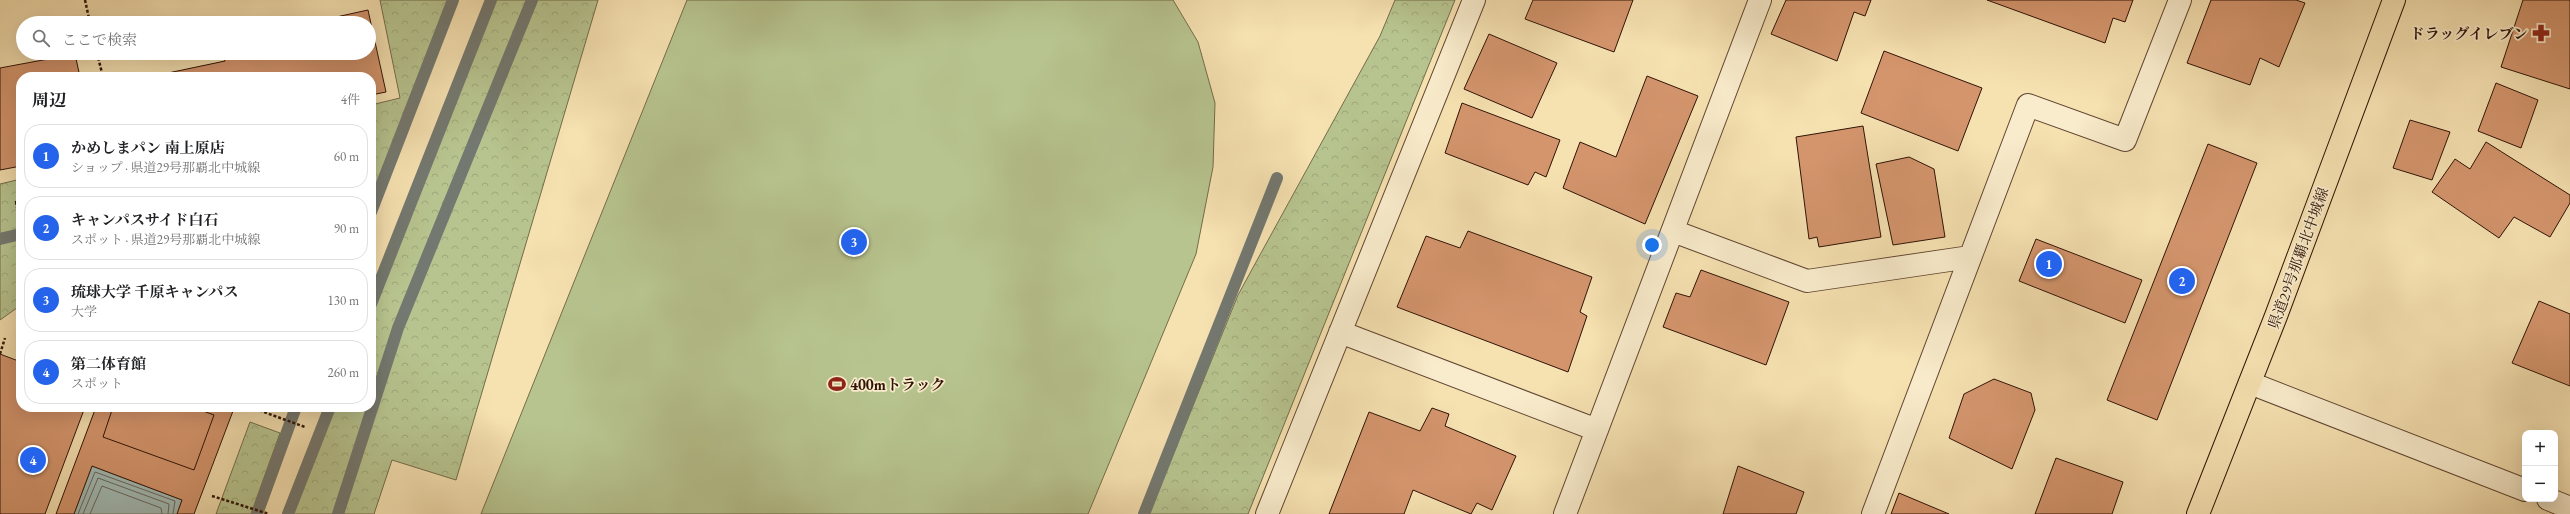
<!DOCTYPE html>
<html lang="ja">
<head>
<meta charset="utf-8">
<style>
	body { margin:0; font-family:"EB Garamond","Noto Serif JP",serif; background:#f6f6f6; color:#202124 }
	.controls { position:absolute; right:12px; bottom:12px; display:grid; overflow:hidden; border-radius:8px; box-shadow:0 4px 16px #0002 }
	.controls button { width:36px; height:36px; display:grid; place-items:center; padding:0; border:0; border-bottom:1px solid #e0e0e0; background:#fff; color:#202124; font:20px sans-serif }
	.you { position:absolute; left:1652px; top:245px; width:14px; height:14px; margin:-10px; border:3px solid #fff; border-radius:50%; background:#1a73e8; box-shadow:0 0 0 6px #1a73e833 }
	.badge { display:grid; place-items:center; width:26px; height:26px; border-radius:50%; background:#2563eb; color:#fff; font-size:13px; font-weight:700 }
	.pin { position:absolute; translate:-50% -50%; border:2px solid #fff; box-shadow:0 1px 4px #0006 }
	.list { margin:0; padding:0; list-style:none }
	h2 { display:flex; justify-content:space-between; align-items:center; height:52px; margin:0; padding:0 16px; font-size:17px }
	h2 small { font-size:13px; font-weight:400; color:#757577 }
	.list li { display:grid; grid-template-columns:26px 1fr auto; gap:12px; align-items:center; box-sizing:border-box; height:64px; margin:0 8px 8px; padding:0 8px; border:1px solid #e0e0e0; border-radius:16px }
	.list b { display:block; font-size:15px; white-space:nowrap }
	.list p { margin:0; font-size:13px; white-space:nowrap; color:#757577 }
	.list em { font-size:13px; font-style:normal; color:#757577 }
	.icon { flex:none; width:22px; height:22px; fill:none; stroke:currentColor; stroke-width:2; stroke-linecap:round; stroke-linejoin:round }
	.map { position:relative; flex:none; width:2570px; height:514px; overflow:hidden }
	.search { position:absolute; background:#fff; box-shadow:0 4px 16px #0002; left:16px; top:16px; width:360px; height:44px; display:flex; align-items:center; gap:10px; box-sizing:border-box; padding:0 14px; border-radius:22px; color:#757577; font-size:15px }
	.panel { position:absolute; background:#fff; box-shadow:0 4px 16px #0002; left:16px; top:72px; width:360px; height:340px; border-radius:16px }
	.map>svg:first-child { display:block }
</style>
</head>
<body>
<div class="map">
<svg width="2570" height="514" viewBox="0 0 2570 514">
	<defs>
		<pattern id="forest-crowns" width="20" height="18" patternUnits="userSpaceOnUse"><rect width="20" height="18" fill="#b7c48f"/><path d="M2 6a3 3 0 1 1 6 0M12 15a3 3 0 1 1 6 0" fill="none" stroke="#9ea87a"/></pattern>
	</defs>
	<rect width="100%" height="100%" fill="#f6e1b1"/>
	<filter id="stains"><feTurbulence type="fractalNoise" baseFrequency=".005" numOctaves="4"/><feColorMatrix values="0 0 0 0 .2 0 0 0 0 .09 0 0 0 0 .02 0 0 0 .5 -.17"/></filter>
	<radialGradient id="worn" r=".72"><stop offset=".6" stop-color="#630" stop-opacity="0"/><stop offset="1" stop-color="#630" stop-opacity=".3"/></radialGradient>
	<path fill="url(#forest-crowns)" stroke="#736c4a" d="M380,0h72l-81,209v-104l29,-7z
		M493,0h105l-142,480 -64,-20 -18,54h-82l42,-107h37v-94z
		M1395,0h60l-207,514h-99l89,-219 142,-259z
		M21,179v126l-21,15v-136z
		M250,422l30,11 -29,81h-35z"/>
	<path fill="#b7c48f" stroke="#736c4a" d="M687,0h486l25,42 17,61 -2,64 -17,87 -108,260h-607z"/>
	<path fill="#a1bbb6" stroke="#737870" d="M92,466l90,34 -5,14h-103z"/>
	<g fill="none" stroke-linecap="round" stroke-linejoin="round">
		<path stroke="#68675e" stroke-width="1" d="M78,514l17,-42 80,29 -2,13
			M83,514l15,-36 71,26 -1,10
			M90,514l12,-28 59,22 1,6"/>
		<path stroke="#737870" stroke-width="12" d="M371,212l82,-212
			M0,239l21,-5
			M371,304l120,-304
			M257,514l39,-107
			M288,514l42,-107
			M338,514l60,-186 134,-328
			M1144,514l133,-336"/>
	</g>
	<path fill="#d4956d" stroke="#2f1306" d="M1533,0h100l-19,52 -89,-33z
		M1786,0h85l-6,16 -11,-4 -17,49 -66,-27z
		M1987,0h146l-8,22 -12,-4 -8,25z
		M2211,0h85l9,3 -26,64 -19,-9 -10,27 -63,-22z
		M2523,0h47v89l-69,-22z
		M368,10l18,82 -15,3v-18h-222l76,-16 -2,-8h146v-30h-60z
		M1489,34l68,29 -25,55 -68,-29z
		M1884,51l98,37 -24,63 -97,-38z
		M75,54l5,23h-59v89l-21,4v-102z
		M1647,76l51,20 -53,128 -82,-36 17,-46 36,15z
		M2496,83l42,17 -17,48 -43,-17z
		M1462,103l98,37 -14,37 -11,-5 -7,13 -83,-32z
		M2410,120l40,12 -18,48 -39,-12z
		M1863,126l18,111 -62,10 -2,-10 -8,2 -13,-102z
		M2486,142l84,53v8l-20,34 -36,-20 -15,21 -67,-46 23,-33 15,10z
		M2208,144l49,19 -100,257 -50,-20z
		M1909,157l25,12 11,68 -52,8 -17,-81z
		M1468,231l124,46 -12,35 7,4 -19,56 -171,-65 29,-71 34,12z
		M2036,239l106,41 -17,43 -106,-42z
		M1701,270l88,32 -23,63 -103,-38 13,-34 14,4z
		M2539,301l31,13v72l-58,-23z
		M0,354l21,8v45h64l-40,107h-45z
		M1994,379l37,14 4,17 -23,59 -63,-31 15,-44z
		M96,407h126l11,4 -39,103h-17l5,-14 -90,-34 -18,48h-18z
		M113,407h79l22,8 -20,55 -91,-33z
		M1432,408l17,6 -4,12 71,30 -24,54 -15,-7 -6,11 -58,-24 -9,24h-75l40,-102 51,19z
		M2056,458l67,24 -11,32h-77z
		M1738,466l66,26 -8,22h-73z
		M1899,493l50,21h-58z"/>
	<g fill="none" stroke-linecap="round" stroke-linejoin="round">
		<g stroke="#614631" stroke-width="24">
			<path id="minor" d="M1673,231l134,50 163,-24
				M1340,332l257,98
				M2250,383l275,107
				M2548,499l22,9
				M1267,514l207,-514
				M1565,514l195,-514
				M1873,514l155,-409 97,35 55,-140"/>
		</g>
		<g stroke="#2f1306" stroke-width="24">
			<path id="major" d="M2198,514l78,-198 118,-316"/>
		</g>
		<path stroke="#2f1306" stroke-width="2.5" stroke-dasharray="3 2" stroke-linecap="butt" d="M85,0l5,23
			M97,53l6,24
			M21,201l-5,1 5,26
			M0,354l5,-16
			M250,407l55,20
			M212,496l57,18"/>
		<use href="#minor" stroke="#f9eccc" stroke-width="22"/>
		<use href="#major" stroke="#f6e1b1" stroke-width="22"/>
	</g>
	<defs>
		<g id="pharmacy-bare" transform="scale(1.38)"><path d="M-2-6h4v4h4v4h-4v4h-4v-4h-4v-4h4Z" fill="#8f2418" stroke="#f9eccc" stroke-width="2.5" paint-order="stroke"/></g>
		<g id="stadium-bare" transform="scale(1.38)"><path d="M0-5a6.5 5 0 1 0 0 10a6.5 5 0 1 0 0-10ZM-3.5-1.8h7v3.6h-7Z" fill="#8f2418" stroke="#f9eccc" stroke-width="2.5" paint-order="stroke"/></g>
	</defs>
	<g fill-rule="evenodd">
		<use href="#pharmacy-bare" x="2541" y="33"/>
		<use href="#stadium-bare" x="837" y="384"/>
	</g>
	<g text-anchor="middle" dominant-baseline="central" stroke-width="3.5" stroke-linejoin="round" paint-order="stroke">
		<g font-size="15" font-weight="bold" fill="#2f1306" stroke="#f9eccc" text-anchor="end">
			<text x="2528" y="33">ドラッグイレブン</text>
			<text x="850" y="384" text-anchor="start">400mトラック</text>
		</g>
		<g font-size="15" fill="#2f1306" stroke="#f9eccc">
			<text transform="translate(2298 258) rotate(-70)">県道29号那覇北中城線</text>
		</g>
	</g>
	<rect width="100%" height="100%" filter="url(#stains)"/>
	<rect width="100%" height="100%" fill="url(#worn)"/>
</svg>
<div class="controls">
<button>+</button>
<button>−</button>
</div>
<div class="you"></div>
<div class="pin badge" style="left:2049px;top:264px">1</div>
<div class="pin badge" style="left:2182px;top:281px">2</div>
<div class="pin badge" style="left:854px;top:242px">3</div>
<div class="pin badge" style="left:33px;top:460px">4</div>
<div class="search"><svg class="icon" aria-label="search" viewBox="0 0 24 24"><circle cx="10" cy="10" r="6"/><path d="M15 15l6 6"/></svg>ここで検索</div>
<section class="panel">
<h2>周辺<small>4件</small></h2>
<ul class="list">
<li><span class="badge">1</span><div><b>かめしまパン 南上原店</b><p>ショップ · 県道29号那覇北中城線</p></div><em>60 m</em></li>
<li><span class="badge">2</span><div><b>キャンパスサイド白石</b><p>スポット · 県道29号那覇北中城線</p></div><em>90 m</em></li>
<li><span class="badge">3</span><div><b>琉球大学 千原キャンパス</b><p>大学</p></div><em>130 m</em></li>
<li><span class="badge">4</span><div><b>第二体育館</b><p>スポット</p></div><em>260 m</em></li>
</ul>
</section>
</div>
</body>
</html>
